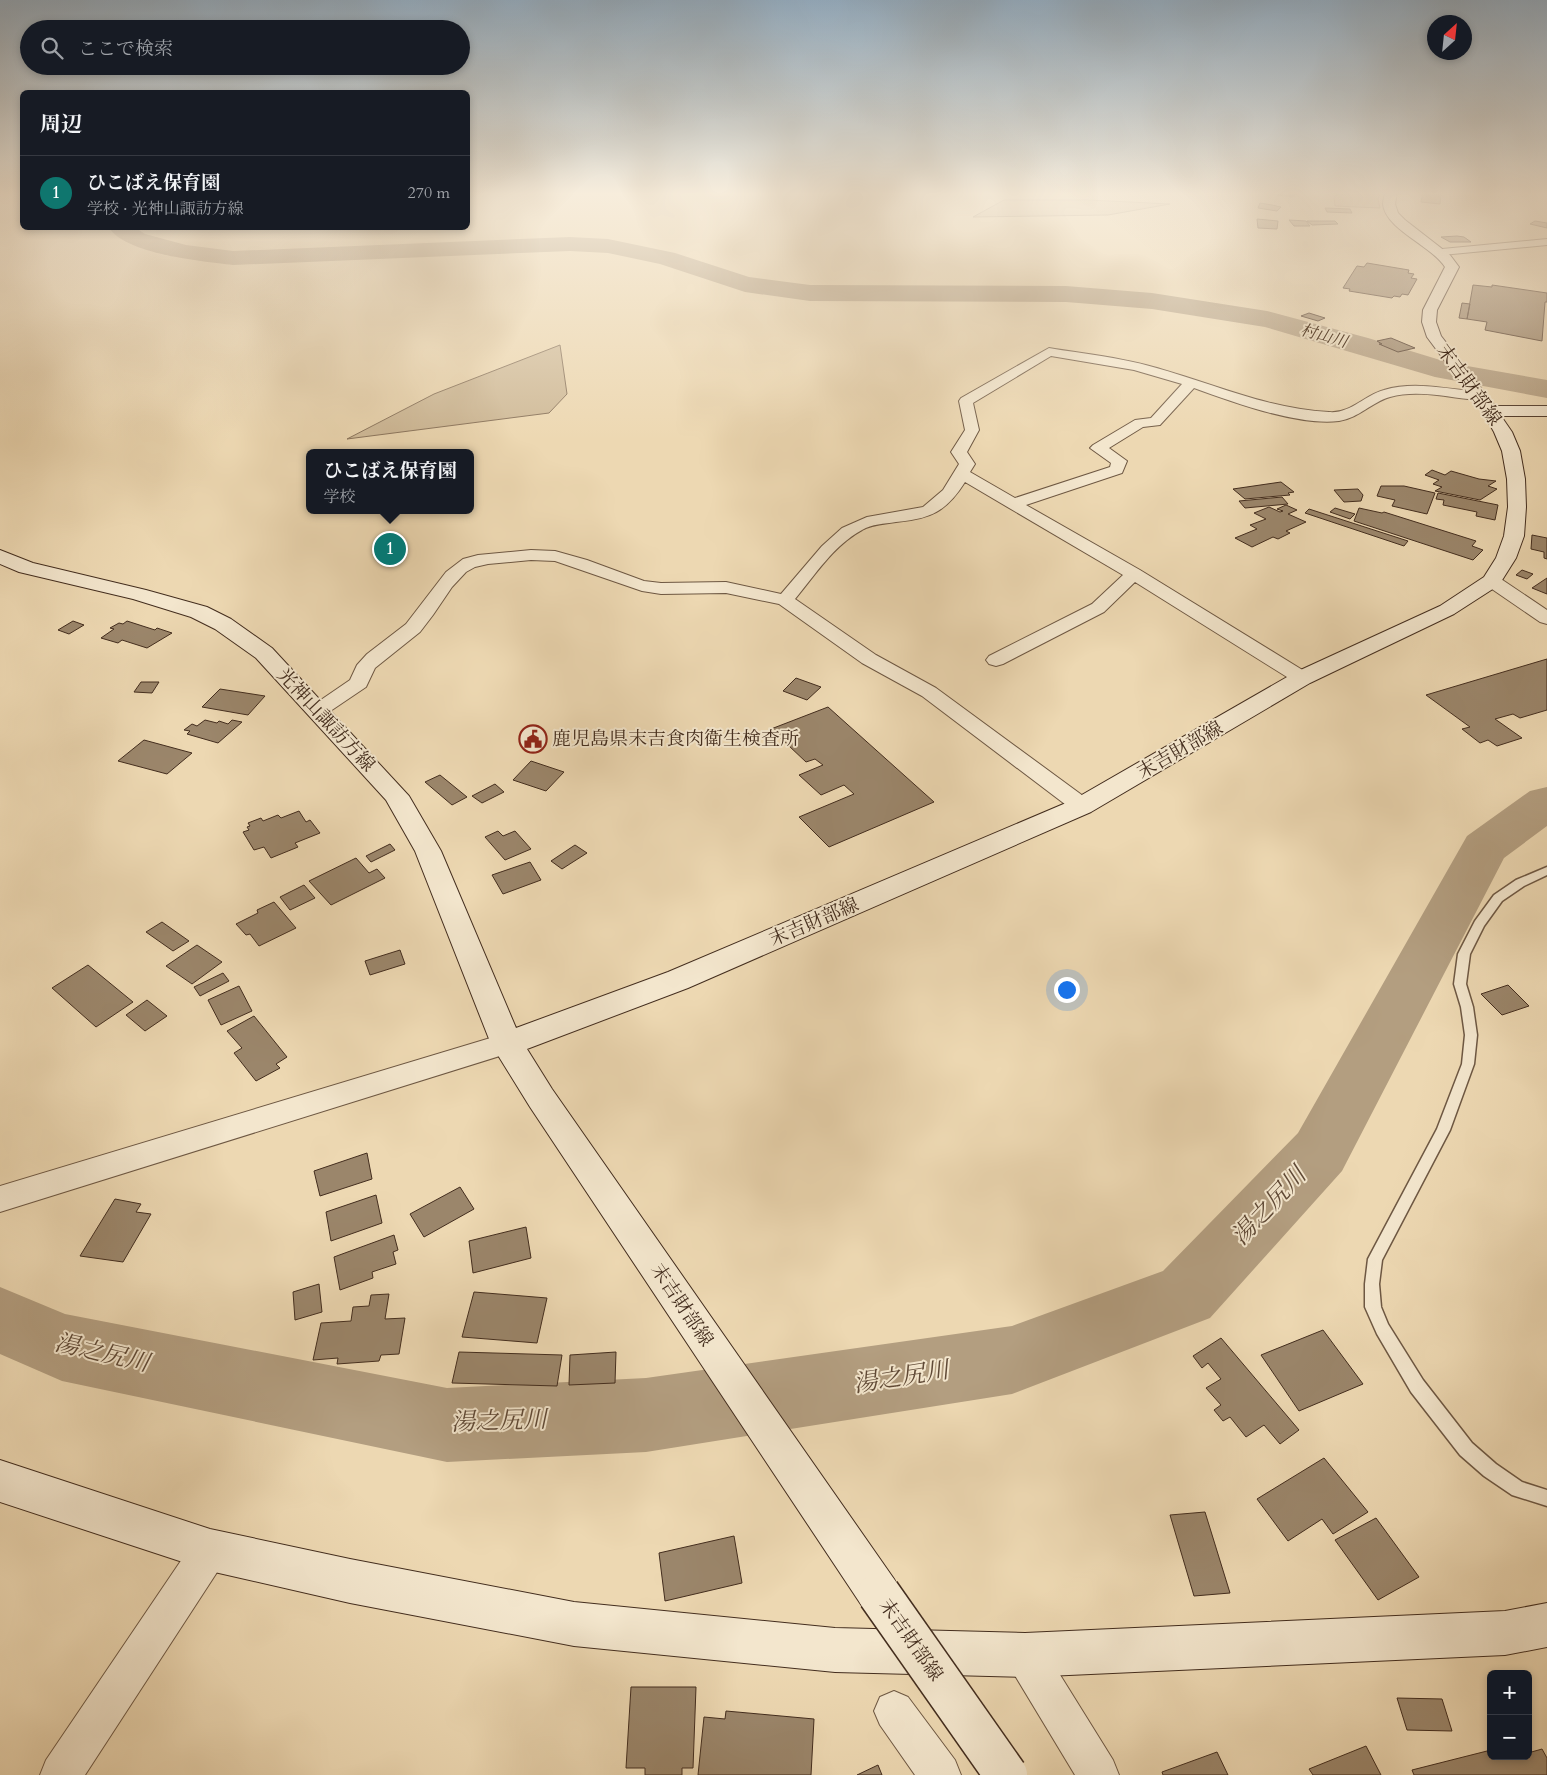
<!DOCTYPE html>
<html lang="ja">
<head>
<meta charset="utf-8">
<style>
	body { margin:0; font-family:Cardo,"Noto Serif JP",serif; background:#20242c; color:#f1f3f6 }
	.controls { position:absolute; right:15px; bottom:15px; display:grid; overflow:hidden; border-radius:8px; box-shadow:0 2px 8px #0003 }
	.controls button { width:45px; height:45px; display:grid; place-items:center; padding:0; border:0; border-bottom:1px solid #363941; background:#171b24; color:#f1f3f6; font:25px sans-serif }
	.compass { position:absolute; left:1427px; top:15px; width:45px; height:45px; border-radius:50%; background:#171b24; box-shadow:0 2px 8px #0003; rotate:27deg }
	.you { position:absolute; left:1066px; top:989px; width:18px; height:18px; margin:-12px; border:4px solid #fff; border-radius:50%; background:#1a73e8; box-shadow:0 0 0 8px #1a73e833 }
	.badge { display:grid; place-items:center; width:32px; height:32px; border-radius:50%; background:#0f766e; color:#fff; font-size:16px; font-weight:700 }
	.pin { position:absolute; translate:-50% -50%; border:2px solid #fff; box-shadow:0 1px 5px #0006 }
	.popup { position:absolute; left:306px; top:449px; width:168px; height:65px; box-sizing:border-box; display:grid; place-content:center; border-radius:8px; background:#171b24; filter:drop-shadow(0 1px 4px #0005); font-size:16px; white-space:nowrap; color:#9ea1a6 }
	.popup b { font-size:19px; color:#f1f3f6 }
	.popup::after { content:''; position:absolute; left:50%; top:100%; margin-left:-10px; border:10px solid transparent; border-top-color:#171b24 }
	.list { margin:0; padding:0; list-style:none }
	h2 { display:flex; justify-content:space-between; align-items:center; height:65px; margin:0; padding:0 20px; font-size:21px }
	h2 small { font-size:16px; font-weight:400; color:#9ea1a6 }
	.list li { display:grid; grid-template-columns:32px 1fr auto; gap:15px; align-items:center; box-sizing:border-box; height:75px; padding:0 20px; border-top:1px solid #363941 }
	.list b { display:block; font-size:19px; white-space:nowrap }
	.list p { margin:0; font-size:16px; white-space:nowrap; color:#9ea1a6 }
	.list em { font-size:16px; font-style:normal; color:#9ea1a6 }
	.icon { flex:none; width:28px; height:28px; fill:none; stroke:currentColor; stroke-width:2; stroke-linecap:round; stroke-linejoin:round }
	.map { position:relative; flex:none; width:1547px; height:1775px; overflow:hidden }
	.search { position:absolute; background:#171b24; box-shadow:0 2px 8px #0003; left:20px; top:20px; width:450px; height:55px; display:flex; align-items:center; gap:12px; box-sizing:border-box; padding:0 18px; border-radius:28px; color:#9ea1a6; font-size:19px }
	.panel { position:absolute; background:#171b24; box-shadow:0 2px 8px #0003; left:20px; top:90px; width:450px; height:140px; border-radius:8px }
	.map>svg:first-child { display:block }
</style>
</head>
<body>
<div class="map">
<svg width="1547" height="1775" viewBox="0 0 1547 1775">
	<rect width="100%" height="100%" fill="#edd8b2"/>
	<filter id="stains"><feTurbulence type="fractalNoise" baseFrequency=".004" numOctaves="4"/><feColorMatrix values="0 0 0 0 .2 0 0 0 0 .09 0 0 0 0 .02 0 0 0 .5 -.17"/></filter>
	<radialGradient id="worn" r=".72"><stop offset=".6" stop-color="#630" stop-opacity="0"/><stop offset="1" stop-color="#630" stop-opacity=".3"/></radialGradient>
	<path fill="#d0bb99" stroke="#8a745c" d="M1341,192h39l-2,7 2,9 -45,-2 -1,-9z
		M1004,200h85l81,4 -62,11 -135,2z
		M560,345l7,49 -18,19 -202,26 87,-45z"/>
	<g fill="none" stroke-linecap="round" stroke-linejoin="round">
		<path fill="#b39e80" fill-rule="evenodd" d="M109,228h27l9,6 41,11 47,6 337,-14 38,2 67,14 74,24 61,8 256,1 86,7 115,18 101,27 82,25 97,17v18l-112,-21 -170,-50 -113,-18 -86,-7 -256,-1 -65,-9 -85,-28 -52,-11 -38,-2 -337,14c-31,-4 -105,-10 -124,-37z
			M1547,787v39l-43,32 -162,313 -132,147 -198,76 -366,58 -199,10 -385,-81 -62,-27v-67l65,27 382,74 199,-10 366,-52 151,-55 135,-138 169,-297 63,-45z"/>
	</g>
	<path fill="#9b866b" stroke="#432d1e" d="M1272,192h24l-3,5 -22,-3z
		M1423,192l18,1 -1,11 -19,-2z
		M1260,203l12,2 9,2 -4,4 -19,-3z
		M1325,208l25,1 2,4 -25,-1z
		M1257,219l21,2 -1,8 -19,-1z
		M1289,220l17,1 4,5h-16z
		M1307,221h28l3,3 -26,1z
		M1535,221l12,2v5l-17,-4z
		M1457,236l7,1 7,5h-21l-9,-5z
		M1367,263l42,7 -1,3 6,1 -3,4 6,1 -9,16 -6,-1 -2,3 -6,-1 -2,2 -43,-7 1,-2 -7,-1 14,-22 7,1z
		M1473,285l19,2v-2l55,8v9h-2l-3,39 -57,-11 2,-8 -20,-3z
		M1462,303l8,1 -3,15 -8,-1z
		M1309,313l16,5 -7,3 -17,-5z
		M1391,338l24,10 -17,4 -19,-8h3l-5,-3z
		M1432,470l13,5 6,-4 28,8 17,2 -8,5 9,3 -17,11 -45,-9 7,-4 -9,-3 6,-4 -14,-5z
		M1281,482l13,10 -6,1 2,2 -45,4 -12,-10z
		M1381,486h23l31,7 -8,21 -35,-8 3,-6 -18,-4z
		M1358,489l5,6 -2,6 -17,1 -10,-12z
		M1438,493l60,12 -3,15 -19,-4 1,-4 -34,-7 1,-5 -8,-1z
		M1282,497l6,7 -43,4 -6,-7z
		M1286,505l11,5 -9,4 18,8 -20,9 4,2 -12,6 -5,-2 -21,10 -17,-9 22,-9 -7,-4 16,-6 -12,-6 15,-6 11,5 3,-1 -6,-2z
		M1335,508l20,6 -5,5 -20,-7z
		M1359,508l23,5 2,-1 92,29 -4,5 11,4 -10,10 -119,-39z
		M1309,509l99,32 -4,5 -99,-33z
		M1532,535l15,3v21l-3,-1v-6l-13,-3z
		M1522,570l11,4 -6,5 -11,-4z
		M1547,578v16l-15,-6z
		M73,621l11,4 -15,9 -11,-4z
		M127,621l28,9 2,-2 15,5 -25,15 -25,-8 -4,3 -17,-5 13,-9 -4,-1 9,-5 4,1z
		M1547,659v51l-27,8 -7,-4 -18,5 27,19 -25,8 -9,-6 -8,3 -18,-14 8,-2 -44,-32z
		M796,678l25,9 -14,13 -24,-9z
		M141,682h18l-7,11 -18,-1z
		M220,689l45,7 -17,19 -46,-8z
		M828,707l106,95 -105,45 -30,-30 55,-23 -10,-9 -23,10 -22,-20 24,-10 -8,-6 -9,3 -35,-33z
		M205,720l12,3 2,-2 9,3 4,-4 10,2 -24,21 -31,-9 3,-3 -6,-1 8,-6 5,2z
		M144,740l48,13 -25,21 -49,-13z
		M531,761l33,11 -18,19 -33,-11z
		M440,775l27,22 -15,8 -27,-23z
		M495,784l9,8 -22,11 -10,-7z
		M299,811l7,11 4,-2 10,13 -25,10 3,4 -27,11 -7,-11 -10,3 -11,-18 6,-2 -2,-3 3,-1 -2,-3 13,-5 2,3 15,-6 3,3z
		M498,831l5,5 12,-5 16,18 -26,11 -20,-23z
		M390,844l5,6 -24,12 -5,-6z
		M575,845l12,8 -25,16 -11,-8z
		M356,858l13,15 8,-4 8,9 -54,27 -22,-24z
		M530,862l11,18 -38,14 -11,-19z
		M304,885l11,13 -25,12 -10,-13z
		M274,902l22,26 -37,18 -9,-12 -4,1 -10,-11 22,-11 -1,-3z
		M162,922l27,19 -16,10 -27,-19z
		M197,945l25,17 -30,22 -26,-18z
		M400,950l5,14 -35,11 -5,-14z
		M88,965l45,37 -37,25 -44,-39z
		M223,973l6,8 -29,15 -6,-9z
		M1508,985l21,21 -27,9 -21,-21z
		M239,986l13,25 -31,14 -13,-25z
		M147,1000l20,16 -22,15 -19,-16z
		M254,1016l33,41 -11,7 4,4 -24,13 -22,-28 8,-5 -15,-17z
		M367,1153l5,26 -52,17 -6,-25z
		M460,1187l14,22 -50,28 -14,-23z
		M376,1195l6,28 -51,18 -5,-29z
		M115,1199l26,5 -5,8 15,2 -28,48 -43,-6z
		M526,1227l5,31 -58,15 -4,-32z
		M394,1235l4,15 -5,2 3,12 -24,8 1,6 -33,12 -6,-33z
		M319,1284l3,28 -27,8 -2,-28z
		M474,1292l73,6 -10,45 -75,-6z
		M389,1294l-4,25 20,-1 -6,36 -18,1 -2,6 -42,3 1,-6 -25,2 8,-37 30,-2 2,-14 16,-1 2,-11z
		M1323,1330l40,54 -64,27 -38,-56z
		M1221,1338l78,92 -19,14 -16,-19 -18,12 -16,-20 -7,4 -9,-11 7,-5 -15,-17 15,-9 -13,-16 -6,5 -9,-12z
		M459,1352l103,3 -5,31 -105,-3z
		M616,1352l-1,31 -46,2 1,-30z
		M1324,1458l44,54 -35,22 -11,-15 -34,22 -31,-42z
		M1205,1512l25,81 -36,3 -24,-81z
		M1376,1518l43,59 -41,23 -43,-60z
		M734,1536l8,47 -77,18 -6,-48z
		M631,1687h65l-3,81h-11v7h-37v-7h-19z
		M1397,1698l45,1 10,32 -45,-1z
		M726,1711l88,8 -3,56h-113l6,-58 21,2z
		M1366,1746l15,29h-68l-4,-6z
		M1542,1749l5,9v17h-133l-2,-5 79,-20v6h37v-3z
		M1217,1752l11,23h-65l-1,-3z
		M878,1765l4,10h-25z"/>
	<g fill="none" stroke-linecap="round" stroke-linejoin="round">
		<g stroke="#6e5843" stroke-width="3">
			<path id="lane" d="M1547,867v8l-23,11 -22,15 -18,25 -14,28 -4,30 7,23 4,28 -3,29 -24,66 -68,130 -3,24 2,23 7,17 35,56 49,63 24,21 26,18 25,8v16l-35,-11 -28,-19 -24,-21 -49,-63 -34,-58 -12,-27v-23l3,-25 69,-130 25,-65 3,-29 -4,-28 -7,-23 4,-30 17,-33 19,-26 22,-15z"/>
		</g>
		<g stroke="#6e5843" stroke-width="2">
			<path id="street" d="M1547,239v6l-105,10 -6,-3 6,-3z
				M1049,348c35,6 70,9 104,19 59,16 114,42 176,45 21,2 36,-17 55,-22 30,-9 63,-1 94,2l5,1 2,3 -2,3 -5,1c-28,-2 -60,-11 -88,-3 -18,5 -31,21 -51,24 -42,5 -106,-19 -145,-33l-34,37 -17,2 -34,21 18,13 -5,12 -96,32 114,65 169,104 3,4 -3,4 -7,2 -7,-2 -160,-100 -31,30 -101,52 -7,2 -7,-2 -3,-4 3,-4 103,-52 31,-29 -158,-93c-19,30 -35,37 -69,40 -12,2 -24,2 -34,8 -28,15 -47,45 -67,69l81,56 60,33 154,113 3,5 -3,5 -8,2 -8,-2 -152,-115 -60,-33 -83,-59 -53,-11 -65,1 -19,-3 -87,-30 -24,-1 -43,4 -13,3 -9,5 -14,15 -19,28 -13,17 -45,36 -9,19 -40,27 -7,2 -7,-2 -3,-4 3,-4 38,-26 7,-15 10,-11 39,-30 40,-52 17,-13 15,-4 53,-5 24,1 32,9 57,21 17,2 65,-1 55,12 41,-48 20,-18 25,-11 56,-10 20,-17 16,-26 -8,-12 14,-22 -6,-29 2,-3zM1051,356l83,14 48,14 -31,34 -16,2 -42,25 -3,3 21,15 -1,4 -95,31 -45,-26 5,-8 -8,-12 12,-22 -6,-27z
				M1492,576l6,1 49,33v14l-7,-2 -54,-37 -3,-4 3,-4z
				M507,1033l9,4 4,7 -4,7 -516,161v-26z
				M210,1532l13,5 5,13 -5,13 -138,212h-45l6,-15 151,-223z
				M1025,1636l14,5 74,119 6,15h-44l-64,-106 -5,-14 5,-14z
				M894,1691l14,6 47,63 6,15h-46l-35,-50 -6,-14 6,-14z"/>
		</g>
		<g stroke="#432d1e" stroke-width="2">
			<path id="secondary" d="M1385,192h12l-2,12 3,9 7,7 45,35 9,12 -22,43 -1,12 5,14 54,70h52v10h-46l11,16 8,19 5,28 1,28 -2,29 -8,22 -17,27 -45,29 -144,69 -219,129 -403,176 -161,61 25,40 342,490 7,15 -7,15 -15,7 -15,-7 -334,-502 -39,-63 -76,-193 -29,-51 -130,-142 -41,-29 -24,-12 -58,-18 -114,-27 -19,-8v-14l33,13 113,27 61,17 24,12 41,29 137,148 32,55 75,177 152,-56 405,-172 221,-127 146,-67 44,-29 12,-19 8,-22 4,-29 -1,-28 -5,-28 -8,-19 -11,-20 -56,-75 -5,-15 1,-12 22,-43c-13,-21 -60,-38 -62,-63 0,-4 2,-9 2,-12z
				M0,1460l210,69 140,30 224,43 261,26 190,5 480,-22 42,-8v44l-42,8 -480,22 -190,-5 -261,-26 -224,-43 -140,-32 -210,-69z"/>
		</g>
		<use href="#lane" fill="#f3e6cd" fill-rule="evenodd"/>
		<use href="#street" fill="#f3e6cd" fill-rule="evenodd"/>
		<use href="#secondary" fill="#f3e6cd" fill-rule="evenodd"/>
		<g stroke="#432d1e" stroke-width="45" stroke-linecap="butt">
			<path id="secondary-bridge" d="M879,1594l127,181"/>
		</g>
		<use href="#secondary-bridge" stroke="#f3e6cd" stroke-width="42"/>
	</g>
	<linearGradient id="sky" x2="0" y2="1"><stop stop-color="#93abbe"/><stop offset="0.44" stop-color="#f7eddc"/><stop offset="1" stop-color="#f7eddc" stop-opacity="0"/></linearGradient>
	<rect width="1547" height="440" fill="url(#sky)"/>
	<defs>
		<g id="civic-ring" transform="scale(1.4375)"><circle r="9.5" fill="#f3e6cd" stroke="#8f2418" stroke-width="1.5"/><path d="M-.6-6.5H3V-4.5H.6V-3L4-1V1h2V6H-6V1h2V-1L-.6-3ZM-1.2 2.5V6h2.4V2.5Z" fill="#8f2418"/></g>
	</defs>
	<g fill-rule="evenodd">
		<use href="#civic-ring" x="533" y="739"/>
	</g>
	<g text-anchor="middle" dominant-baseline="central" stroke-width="4" stroke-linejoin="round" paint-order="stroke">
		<g font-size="16" font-style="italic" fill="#5f4936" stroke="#f3e6cd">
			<text transform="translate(1324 336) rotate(16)">村山川</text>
		</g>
		<g font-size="19" fill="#432d1e" stroke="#f3e6cd">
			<text transform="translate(1469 385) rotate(54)">末吉財部線</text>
			<text transform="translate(326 720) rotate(47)">光神山諏訪方線</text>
			<text transform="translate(1180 750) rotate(-30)">末吉財部線</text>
			<text transform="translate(814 922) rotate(-23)">末吉財部線</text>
			<text transform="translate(682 1305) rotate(56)">末吉財部線</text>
			<text transform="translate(911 1640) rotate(55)">末吉財部線</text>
		</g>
		<g font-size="19" fill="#432d1e" stroke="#f3e6cd" text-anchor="start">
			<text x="552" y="739">鹿児島県末吉食肉衛生検査所</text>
		</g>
		<g font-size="24" font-style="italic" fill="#5f4936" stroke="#f3e6cd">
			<text transform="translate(1269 1206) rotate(-47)">湯之尻川</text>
			<text transform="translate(102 1353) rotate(13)">湯之尻川</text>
			<text transform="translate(901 1377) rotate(-9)">湯之尻川</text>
			<text transform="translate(499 1421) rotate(-2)">湯之尻川</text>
		</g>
	</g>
	<rect width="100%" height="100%" filter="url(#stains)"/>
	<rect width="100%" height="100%" fill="url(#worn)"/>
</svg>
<div class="controls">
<button>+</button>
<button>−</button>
</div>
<svg class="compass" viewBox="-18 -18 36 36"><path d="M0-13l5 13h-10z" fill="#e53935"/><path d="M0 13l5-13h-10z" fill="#9ea1a6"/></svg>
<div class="you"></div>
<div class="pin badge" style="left:390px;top:549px">1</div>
<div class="popup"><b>ひこばえ保育園</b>学校</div>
<div class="search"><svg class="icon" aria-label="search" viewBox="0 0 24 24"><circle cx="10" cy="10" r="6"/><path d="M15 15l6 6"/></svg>ここで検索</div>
<section class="panel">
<h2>周辺<small></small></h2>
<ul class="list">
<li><span class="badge">1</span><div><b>ひこばえ保育園</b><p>学校 · 光神山諏訪方線</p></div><em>270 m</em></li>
</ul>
</section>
</div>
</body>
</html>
